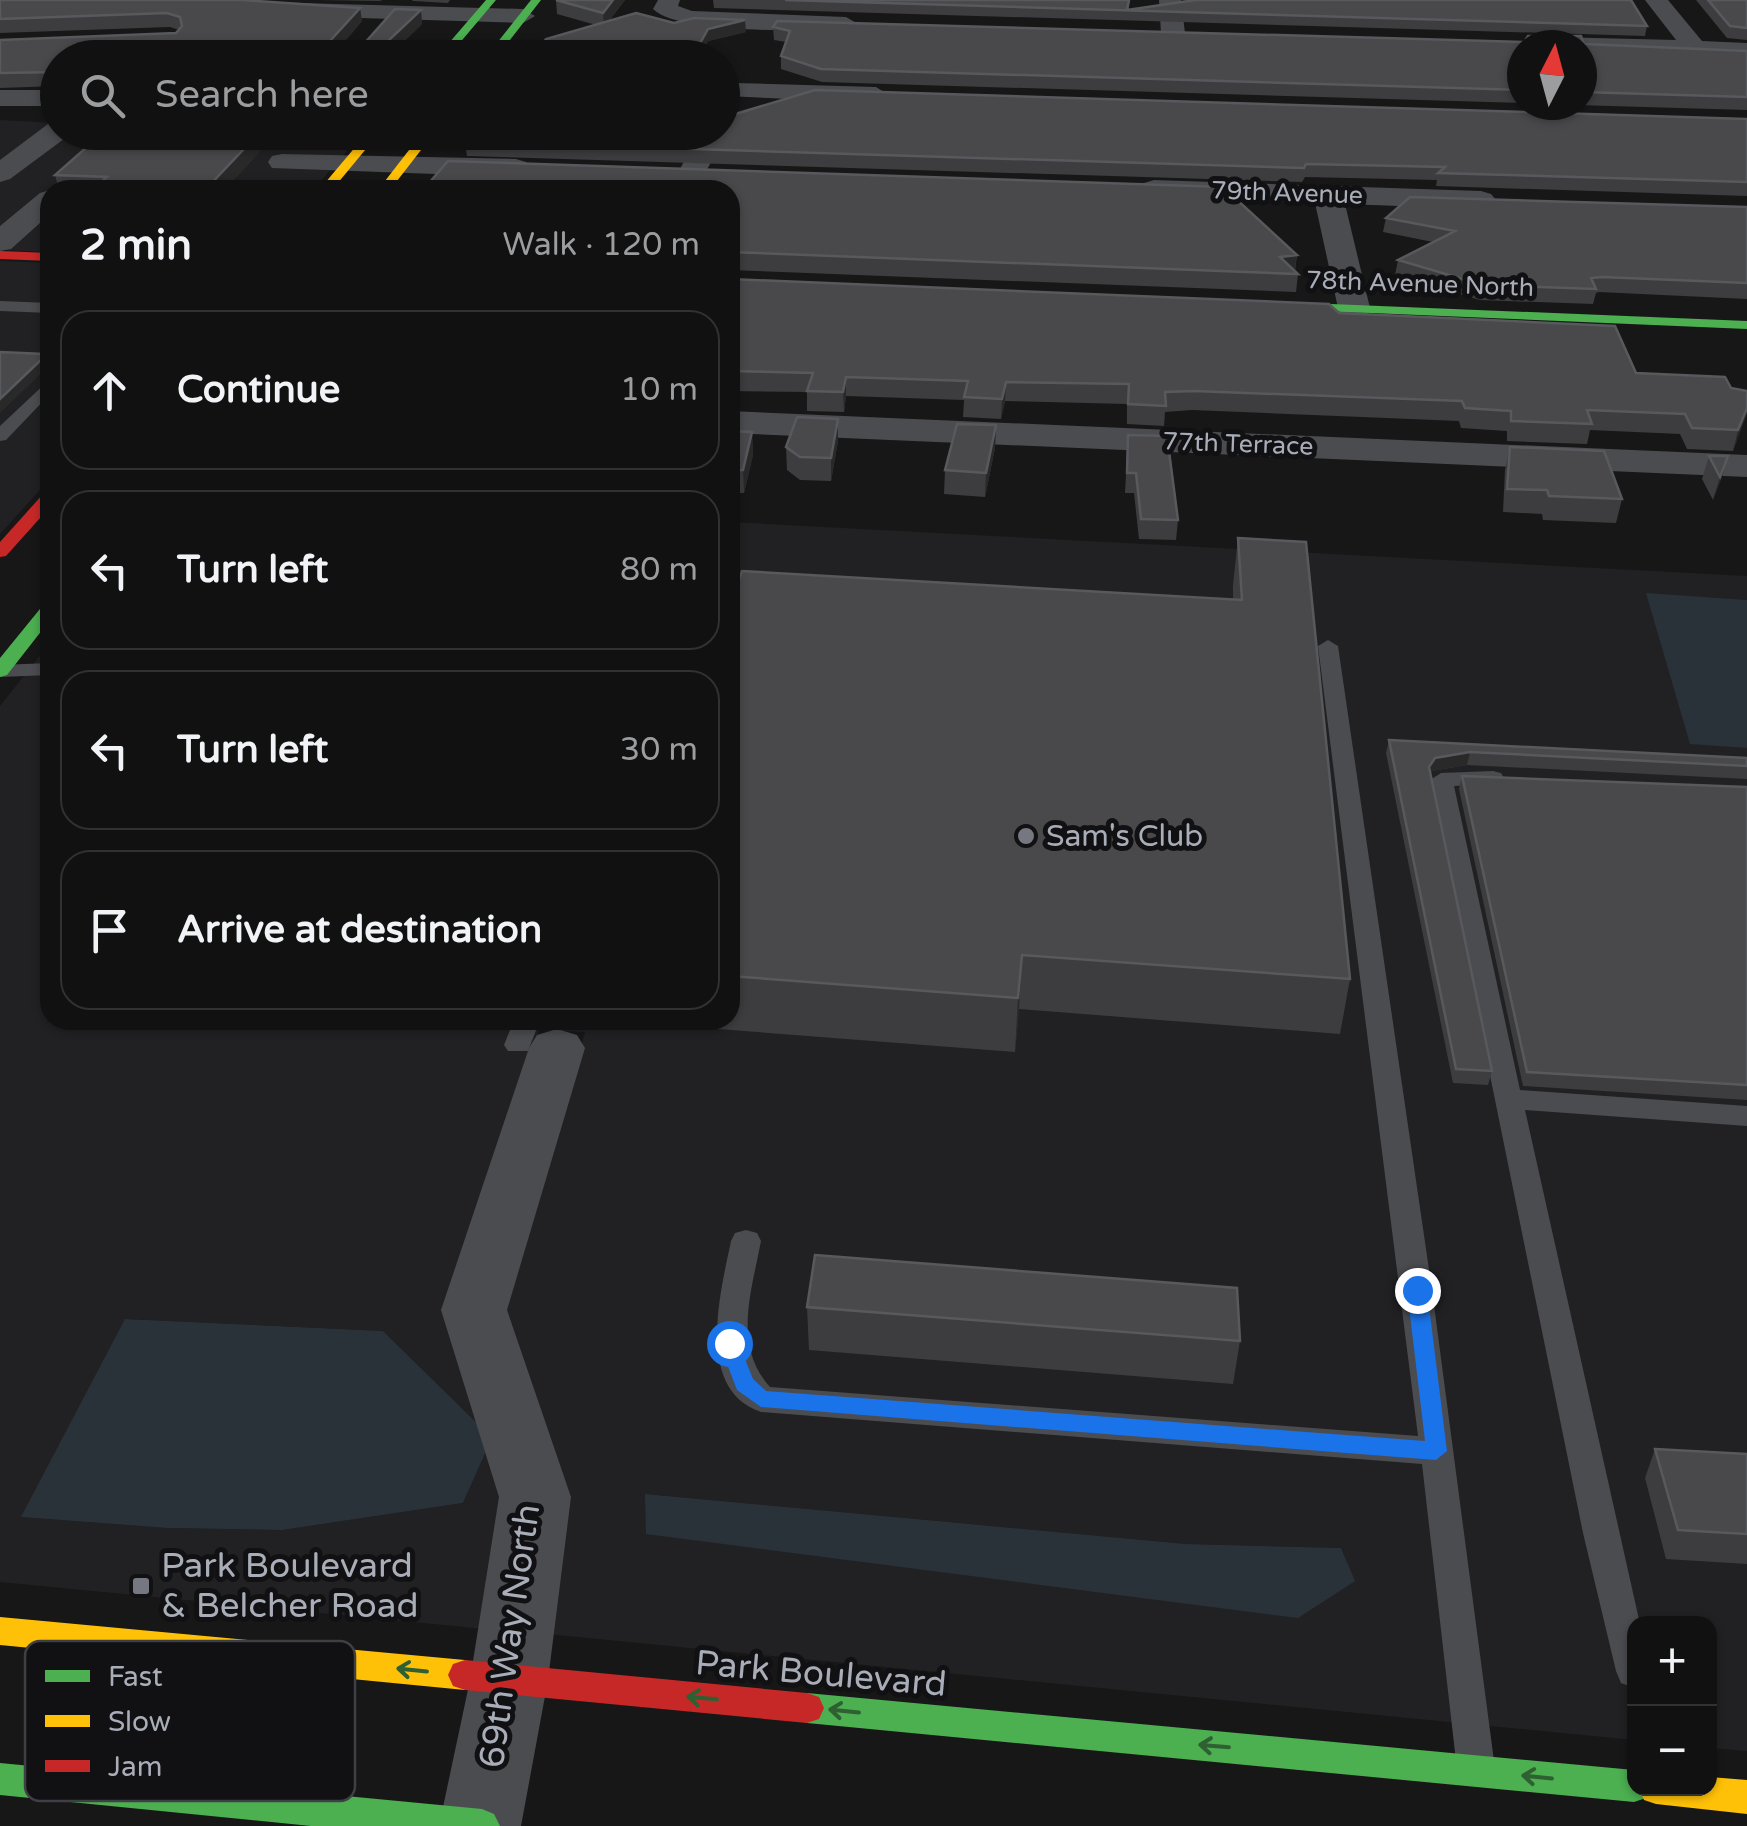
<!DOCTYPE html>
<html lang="en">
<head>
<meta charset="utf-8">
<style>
	body { margin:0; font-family:"Varela Round",sans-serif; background:#1e1f1f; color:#f1f3f6 }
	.controls { position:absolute; right:30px; bottom:30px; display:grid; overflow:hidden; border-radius:20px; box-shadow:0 2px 8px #0004 }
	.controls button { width:90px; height:90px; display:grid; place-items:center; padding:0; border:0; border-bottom:2px solid #303131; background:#111; color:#f1f3f6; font:50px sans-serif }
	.compass { position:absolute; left:1507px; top:30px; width:90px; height:90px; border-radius:50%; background:#111; box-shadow:0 2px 8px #0004; rotate:6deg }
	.stop { position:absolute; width:30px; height:30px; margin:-22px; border:8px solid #1a73e8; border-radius:50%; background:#fff }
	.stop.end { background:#1a73e8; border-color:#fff; box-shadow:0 2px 10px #0008 }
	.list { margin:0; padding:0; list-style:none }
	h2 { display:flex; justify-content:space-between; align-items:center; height:130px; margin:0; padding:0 40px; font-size:42px }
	h2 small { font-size:32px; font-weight:400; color:#9c9d9f }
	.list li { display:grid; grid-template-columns:65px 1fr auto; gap:30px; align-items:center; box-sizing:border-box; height:160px; margin:0 20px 20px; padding:0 20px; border:2px solid #303131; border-radius:30px }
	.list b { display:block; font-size:38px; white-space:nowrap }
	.list em { font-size:32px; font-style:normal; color:#9c9d9f }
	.icon { flex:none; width:55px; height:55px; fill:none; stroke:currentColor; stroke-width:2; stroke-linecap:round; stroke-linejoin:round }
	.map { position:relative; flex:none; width:1747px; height:1826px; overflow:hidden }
	.search { position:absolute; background:#111; box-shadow:0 2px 8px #0004; left:40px; top:40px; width:700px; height:110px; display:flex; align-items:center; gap:25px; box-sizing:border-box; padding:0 35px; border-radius:55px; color:#9c9d9f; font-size:38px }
	.panel { position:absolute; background:#111; box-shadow:0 2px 8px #0004; left:40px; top:180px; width:700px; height:850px; border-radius:30px }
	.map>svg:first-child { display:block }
</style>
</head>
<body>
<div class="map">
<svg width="1747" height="1826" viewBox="0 0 1747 1826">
	<rect width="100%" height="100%" fill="#171717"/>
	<path fill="#212123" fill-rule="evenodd" d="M0,120l55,3 -55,41z
		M269,132l90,5 -46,53h-263v62l-50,-2v-70l65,-47z
		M0,261l50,2v216l-50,55z
		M730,522l1017,54v24l-100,-6 43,149 57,5v1003l-37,-3v-124h-76v116l-1087,-106 -44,-328 28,-82 54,-192 -46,-2 -60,191 1,205 -97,-95 -257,-12 -104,198 146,11 114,2 181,-27 24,-54 16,55 -18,125 -485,-47v-876l50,-63v377h680zM646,1494l540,50 155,4 13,33z"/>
	<path fill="#2a3239" d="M1646,593l101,7v148l-57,-4z
		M125,1319l258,12 97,95 7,23 -24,54 -181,27 -114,-2 -147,-11z
		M645,1494l541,50 155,4 14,33 -57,37 -652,-84z"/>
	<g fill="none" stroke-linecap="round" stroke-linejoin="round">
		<path fill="#4b4c50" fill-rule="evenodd" d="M0,301l50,2v10l-50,-2z
			M50,379v15l-44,46 -6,1v-15z
			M1328,640l10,6 94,644 62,471 -6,13 -13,5 -13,-5 -6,-13 -34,-297 -661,-52c-67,-22 -40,-122 -30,-171l4,-8 11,-3 11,3 4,8c-9,49 -29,104 9,146l648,49 -100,-790z
			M50,663v12l-50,2v-12z
			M1493,771l8,2 3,5 -3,5 -47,3 66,304 227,16v20l-222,-16 115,514h-6v64l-13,-5 -5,-12 -33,-138 -153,-753 11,-7z
			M514,1020h26l-12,31h-20l-4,-6z"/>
		<path fill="#4b4c50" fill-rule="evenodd" d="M189,0l334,9 12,7 -12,7 -230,-7 -93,-9z
			M658,0h22l-2,6 14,5 154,6 12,7 -12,7c-39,-1 -169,3 -193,-22z
			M1159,0h22l4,33 -4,5 -8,2 -12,-7z
			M1645,0h23l34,41 45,2v14l-165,-5v-7l-40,-1 12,-7 122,3z
			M735,83l141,4 13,8 -13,8 -150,-7 -4,-4 4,-6z
			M0,90h58v16h-58z
			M58,122v10h12l-2,4 -58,43 -10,3v-22l48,-36z
			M723,126l4,6 -25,47h-20l-4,-6 21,-41h23z
			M282,154l234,5 10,3 4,6 -4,6 -10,3 -244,-9 -4,-6 4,-6z
			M1154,180l327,11 10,3 5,6 -5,6 -10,3 -136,-5 25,104 -4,7h-24l-4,-7 -23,-105 -171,-8 -5,-6 5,-6z
			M50,190v24l-39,35 -11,2v-25l40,-33z
			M730,411l1017,44v22l-1017,-44z
			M557,1029l20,6 8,13 -78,262 64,187 -23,183 -27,146h-82l31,-146 29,-183 -58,-187 88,-262 8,-13z"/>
		<path fill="#4caf50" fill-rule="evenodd" d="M486,0h10l-49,58h-11z
			M531,0h10l-45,58h-11z
			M1260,301l487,20v8l-492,-21v-6z
			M50,603v17l-43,55 -7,2v-19l44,-54z
			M807,1693l827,77v18h16l-4,10 -12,4 -827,-79 -12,-4 -5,-11 5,-11z
			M0,1763l482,46 12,5 6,12h-189l-311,-31z"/>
		<path fill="#ffc107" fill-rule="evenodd" d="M368,132h12l-48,58h-13z
			M423,132h12l-45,58h-12z
			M0,1617l465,43 12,4 5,11 -5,11 -12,4 -465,-45z
			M1710,1777l37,3v34l-91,-10 -12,-4 -5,-12h71z"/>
		<path fill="#c62828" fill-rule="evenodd" d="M0,251l50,2v8l-50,-2z
			M50,492v15l-44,49 -6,1v-15l44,-49z
			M465,1660l342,33 12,4 5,11 -5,11 -12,4 -342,-33 -12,-4 -5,-11 5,-11z"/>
	</g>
	<path fill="#3d3d3f" d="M0,0l360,8 2,13 -22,26 22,-1 59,-36 1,14 -35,34h-329v28l-58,2v-48l176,-7 3,-3 -9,-3 -170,6z
		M317,0h65l-2,1z
		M412,0h38l-2,3 -35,-2z
		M556,0h69l-16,21 65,2 72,9 -38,9 -9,17h-169l66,-33 -39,-11z
		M713,0h417l-2,10 519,16 -2,10 -931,-28z
		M1696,0h51v40l-20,-2z
		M773,27l811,17 163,7v59l-171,-5h6v-60h-60v58l-700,-21 -41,-13v-13l5,-14 -12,-2z
		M1747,119v77l-311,-10 1,-6 -132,-3 -3,5 -835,-26 -2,-14 8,-10h185l-3,7z
		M104,132h174l-54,58h-165l-4,-15z
		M730,190l567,65 -2,16 3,3 -2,18 -566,-22z
		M1747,207v92l-148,-7 -3,1 -3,11 -113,-4 -85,-25 3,-15 35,-18 -50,-10 3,-14z
		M730,279l609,34 297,60 95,15 16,20 -14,43 -46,-2 -7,-15 -90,-4 -3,14 -80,-3v-10l-46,-3 -2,-7 -267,-11 -27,2 -1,14 -37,-2v-20l-122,-3 -4,18 -38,-2 1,-17 -118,-4 -2,16 -37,-1v-19l-77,-1z
		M838,419v22l-7,40 -31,-1 -13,-10 -1,-23z
		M996,425l-1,23 -10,49 -41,-3 1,-24z
		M730,431l22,1 1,23 -9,38h-14z
		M1128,435l50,85 -2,20 -37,-1 -5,-46h-9z
		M1510,447l112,52 -6,24 -73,-3 -1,-6 -39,-2 2,-42z
		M1709,456h19l-15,44 -11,-21z
		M1238,538l112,441 -10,55 -321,-25 -4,43 -414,-32h129v-413l503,-8v-14z
		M1389,740l358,18v21l-280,-14 -35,6 -2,3 62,297 -4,14 -35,-2 -67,-330z
		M1462,776l285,11v313l-224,-14 -64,-297z
		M807,1307l433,34 -7,43 -424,-34z
		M1655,1449l92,5v110l-81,-5 -21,-81z"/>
	<path fill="#29292a" d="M613,0h12l-21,27 -1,-14z
		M360,8l2,13 -30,35 -2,-15z
		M421,10l1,14 -35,34h-17z
		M745,20l1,12 -38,9 -9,17h-7l16,-29z
		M260,132h18l-54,58h-19z
		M650,132h8l-8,16 -5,-6z
		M1297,255l-3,18 -14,-16z
		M47,354l3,11 -50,48v-14z
		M846,377v19l-2,16 -1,-20z
		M1006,382l-1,19 -4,18 1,-20z
		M1747,408v6l-14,37 5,-21z
		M838,419v22l-7,40v-23z
		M996,425l-1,23 -10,49 1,-24z
		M752,432l1,23 -9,38 -1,-23z
		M1728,456l-7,24 -8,20 7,-23z
		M1470,752l-3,13 -35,6 -6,10 3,-14 6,-9z
		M1022,955l-3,54 -4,43 3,-54z"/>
	<path fill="#49494c" stroke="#58595d" stroke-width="2.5" d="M0,0h242l118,8 -30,33 3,6 29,-1 33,-37 26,1 -51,48h-312v14l-58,1v-33l176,-7 6,-7 -2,-9 -13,-4 -167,6z
		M556,0h57l-10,13z
		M785,0h344l-2,10 68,-10h436l16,26z
		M1708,0h39v28l-17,-2z
		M636,13l38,10 20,-5 51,2 -37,9 -16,29h-162l16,-19z
		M777,21l747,21 4,-6h53l3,8 163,7v46l-165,-5v-47h-60v45l-701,-21 -40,-13 9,-25 -17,-4z
		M815,90l932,29v63l-309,-9 7,-6 -139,-3 -2,4 -839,-26 8,-10h177l-5,10 30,-10h47v-14z
		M104,132h156l-55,58h-113l15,-13 -52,-2z
		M448,161l775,26 74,68 -17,2 18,17 -568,-22v-62h-307z
		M1410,197l337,10v76l-145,-6 -11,1 5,11 -113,-4 -85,-25 57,-29 -69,-13z
		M730,279l599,25 10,9 276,13 21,47 89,4 6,11 16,3v17l-9,22 -46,-2 -7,-14 -98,-4 5,14 -81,-3v-10l-46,-3 -3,-7 -268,-10 -29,1 1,14 -38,-2 1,-20 -123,-2 -4,17 -38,-2 4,-16 -122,-4 -3,15 -36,-1 6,-18 -83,-2z
		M0,352l47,2 -47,45z
		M797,417l41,2 -7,39 -31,-1 -14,-10z
		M957,424l39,1 -10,48 -41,-3z
		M730,431l22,1 -9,38h-13z
		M1128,435l39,1 11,84 -37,-1 -5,-46h-9z
		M1510,447l94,4 18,48 -73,-3 -2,-6 -40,-1z
		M1709,456h19l-8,21z
		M1238,538l68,4 44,437 -328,-24 -4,43 -288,-22v-369l12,-36 500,29z
		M1389,740l358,18v8l-277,-14 -35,6 -6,9 63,304 -36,-2z
		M1462,776l285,11v298l-220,-13z
		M815,1255l422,33 3,53 -433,-34z
		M1655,1449l92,5v80l-69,-4z"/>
	<defs><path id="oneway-shaft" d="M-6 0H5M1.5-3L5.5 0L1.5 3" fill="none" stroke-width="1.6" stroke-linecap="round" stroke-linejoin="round" transform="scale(2.5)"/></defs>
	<g stroke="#2e6032">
		<use href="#oneway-shaft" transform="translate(412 1670) rotate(-174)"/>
		<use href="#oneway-shaft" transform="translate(702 1698) rotate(-175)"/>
		<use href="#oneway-shaft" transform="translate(844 1711) rotate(-174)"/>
		<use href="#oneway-shaft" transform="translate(1214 1746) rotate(-175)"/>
		<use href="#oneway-shaft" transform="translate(1537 1777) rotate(-174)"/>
	</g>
	<path fill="#1a73e8" d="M1417,1282l10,8 20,161 -11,9 -675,-53 -24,-17 -18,-47 10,-8 7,2 17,42 13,12 659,50 -18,-151z"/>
	<g fill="#757880" stroke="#111113" stroke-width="4">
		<circle cx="1026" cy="836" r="10"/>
		<rect x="131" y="1576" width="20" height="20" rx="5"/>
	</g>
	<g text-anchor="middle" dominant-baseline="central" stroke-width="10" stroke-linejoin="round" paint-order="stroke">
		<g font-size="25" fill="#a8adb8" stroke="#111113">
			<text transform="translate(1287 193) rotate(2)">79th Avenue</text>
			<text transform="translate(1420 284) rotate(2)">78th Avenue North</text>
			<text transform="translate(1238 444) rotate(2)">77th Terrace</text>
		</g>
		<g font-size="30" fill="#a8adb8" stroke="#111113" text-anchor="start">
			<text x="1046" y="836">Sam's Club</text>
		</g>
		<g font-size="35" fill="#a8adb8" stroke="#111113" text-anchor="start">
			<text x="161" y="1566">Park Boulevard<tspan x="161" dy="40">&amp; Belcher Road</tspan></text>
		</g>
		<g font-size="35" fill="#a8adb8" stroke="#111113">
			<text transform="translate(510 1636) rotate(-82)">69th Way North</text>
			<text transform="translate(821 1674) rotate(5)">Park Boulevard</text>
		</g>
	</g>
	<rect x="25" y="1641" width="330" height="160" rx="15" fill="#111113" stroke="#3e4045" stroke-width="2.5"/>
	<rect x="45" y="1670" width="45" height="12" fill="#4caf50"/>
	<rect x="45" y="1715" width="45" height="12" fill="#ffc107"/>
	<rect x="45" y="1760" width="45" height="12" fill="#c62828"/>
	<g font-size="28" fill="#a8adb8">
		<text x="108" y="1686">Fast</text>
		<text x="108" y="1731">Slow</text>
		<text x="108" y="1776">Jam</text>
	</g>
</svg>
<div class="controls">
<button>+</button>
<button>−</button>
</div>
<svg class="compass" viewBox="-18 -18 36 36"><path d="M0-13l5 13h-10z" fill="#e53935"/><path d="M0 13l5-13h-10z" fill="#9c9d9f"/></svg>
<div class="stop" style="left:729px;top:1343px"></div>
<div class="stop end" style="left:1417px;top:1290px"></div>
<div class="search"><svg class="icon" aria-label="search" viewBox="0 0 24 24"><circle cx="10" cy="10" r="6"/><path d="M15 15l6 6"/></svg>Search here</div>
<section class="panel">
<h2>2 min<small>Walk · 120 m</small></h2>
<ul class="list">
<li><svg class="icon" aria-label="ahead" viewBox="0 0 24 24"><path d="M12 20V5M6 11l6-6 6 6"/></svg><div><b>Continue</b></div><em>10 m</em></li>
<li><svg class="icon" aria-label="left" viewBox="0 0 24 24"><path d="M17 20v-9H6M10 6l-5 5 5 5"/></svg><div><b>Turn left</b></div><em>80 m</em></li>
<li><svg class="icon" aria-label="left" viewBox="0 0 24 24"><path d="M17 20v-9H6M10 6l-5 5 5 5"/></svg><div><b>Turn left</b></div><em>30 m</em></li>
<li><svg class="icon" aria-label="arrive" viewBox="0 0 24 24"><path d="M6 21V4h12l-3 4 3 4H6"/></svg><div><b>Arrive at destination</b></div></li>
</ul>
</section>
</div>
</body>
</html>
